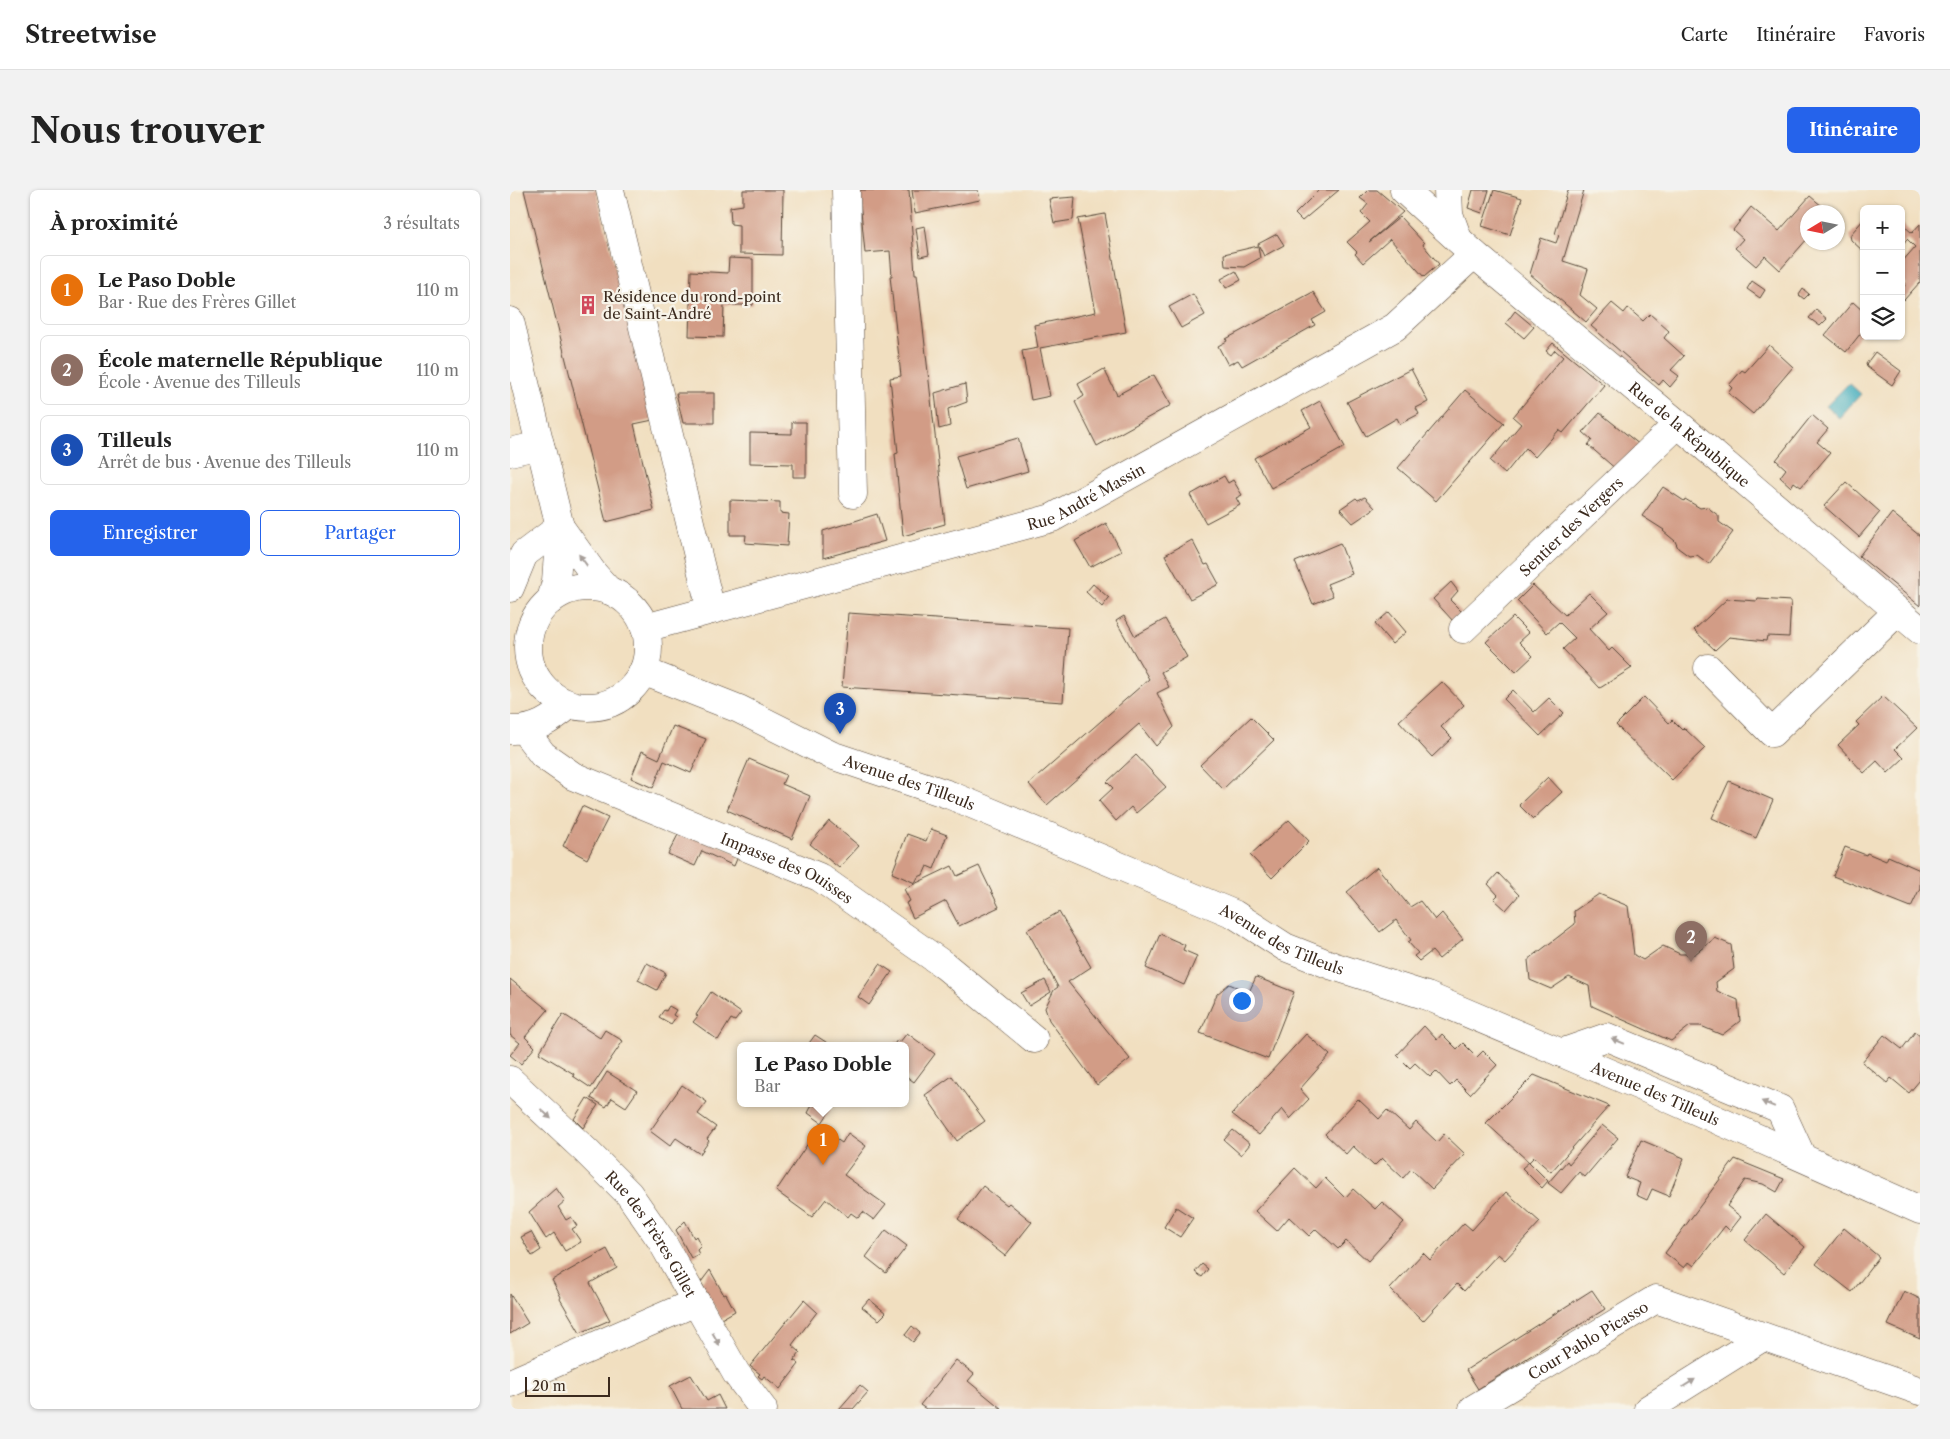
<!DOCTYPE html>
<html lang="fr">
<head>
<meta charset="utf-8">
<style>
	body { margin:0; font-family:"Libre Caslon Text",serif; background:#f2f2f2; color:#222 }
	.controls { position:absolute; right:15px; top:15px; display:grid; overflow:hidden; border-radius:8px; box-shadow:0 1px 4px #0004 }
	.controls button { width:45px; height:45px; display:grid; place-items:center; padding:0; border:0; border-bottom:1px solid #e0e0e0; background:#fff; color:#222; font:25px sans-serif }
	.compass { position:absolute; left:1290px; top:15px; width:45px; height:45px; border-radius:50%; background:#fff; box-shadow:0 1px 4px #0004; rotate:260deg }
	.scale { position:absolute; left:15px; bottom:12px; width:85px; box-sizing:border-box; padding-left:5px; border:2px solid #3b2a1e; border-top:0; font-size:14px; line-height:18px; white-space:nowrap; color:#3b2a1e; -webkit-text-stroke:4px #f7f3e8; paint-order:stroke }
	.you { position:absolute; left:731px; top:810px; width:18px; height:18px; margin:-12px; border:4px solid #fff; border-radius:50%; background:#1a73e8; box-shadow:0 0 0 8px #1a73e833 }
	.badge { display:grid; place-items:center; width:32px; height:32px; border-radius:50%; background:#2563eb; color:#fff; font-size:16px; font-weight:700 }
	.pin { position:absolute; translate:-50% -41px; filter:drop-shadow(0 1px 2px #0008) }
	.pin::after { content:''; position:absolute; top:26px; width:18px; height:15px; background:inherit; clip-path:polygon(0 0,100% 0,50% 100%) }
	.popup { position:absolute; left:227px; top:852px; width:172px; height:65px; box-sizing:border-box; display:grid; place-content:center; border-radius:8px; background:#fff; filter:drop-shadow(0 1px 4px #0005); font-size:16px; white-space:nowrap; color:#767676 }
	.popup b { font-size:19px; color:#222 }
	.popup::after { content:''; position:absolute; left:50%; top:100%; margin-left:-10px; border:10px solid transparent; border-top-color:#fff }
	.list { margin:0; padding:0; list-style:none }
	h2 { display:flex; justify-content:space-between; align-items:center; height:65px; margin:0; padding:0 20px; font-size:21px }
	h2 small { font-size:16px; font-weight:400; color:#767676 }
	.list li { display:grid; grid-template-columns:32px 1fr auto; gap:15px; align-items:center; box-sizing:border-box; height:70px; margin:0 10px 10px; padding:0 10px; border:1px solid #e0e0e0; border-radius:8px }
	.list b { display:block; font-size:19px; white-space:nowrap }
	.list p { margin:0; font-size:16px; white-space:nowrap; color:#767676 }
	.list em { font-size:16px; font-style:normal; color:#767676 }
	.actions { display:flex; gap:10px; padding:15px 20px }
	.actions a { flex:1; padding:11px 0; border:1px solid #2563eb; border-radius:8px; text-align:center; font-size:18px; color:#2563eb }
	.actions .main { background:#2563eb; color:#fff }
	.icon { flex:none; width:28px; height:28px; fill:none; stroke:currentColor; stroke-width:2; stroke-linecap:round; stroke-linejoin:round }
	.map { position:relative; flex:none; width:1410px; height:1219px; overflow:hidden; border-radius:8px }
	header { display:flex; align-items:center; gap:30px; box-sizing:border-box; height:70px; padding:0 25px; background:#fff; border-bottom:1px solid #e0e0e0 }
	header strong { font-size:24px }
	nav { display:flex; gap:28px; margin-inline-start:auto; font-size:18px }
	.intro { display:flex; align-items:center; justify-content:space-between; box-sizing:border-box; height:120px; padding:0 30px }
	h1 { margin:0; font-size:35px }
	.button { padding:12px 22px; border-radius:8px; background:#2563eb; color:#fff; font-size:18px; font-weight:700 }
	main { display:flex; gap:30px; padding:0 30px }
	aside { flex:1; background:#fff; border-radius:8px; box-shadow:0 1px 4px #0004 }
	.map>svg:first-child { display:block }
</style>
</head>
<body>
<header>
<strong>Streetwise</strong>
<nav><a>Carte</a><a>Itinéraire</a><a>Favoris</a></nav>
</header>
<div class="intro"><h1>Nous trouver</h1><a class="button">Itinéraire</a></div>
<main>
<aside>
<h2>À proximité<small>3 résultats</small></h2>
<ul class="list">
<li><span class="badge" style="background:#e8710a">1</span><div><b>Le Paso Doble</b><p>Bar · Rue des Frères Gillet</p></div><em>110 m</em></li>
<li><span class="badge" style="background:#8d6e63">2</span><div><b>École maternelle République</b><p>École · Avenue des Tilleuls</p></div><em>110 m</em></li>
<li><span class="badge" style="background:#1a4fb4">3</span><div><b>Tilleuls</b><p>Arrêt de bus · Avenue des Tilleuls</p></div><em>110 m</em></li>
</ul>
<div class="actions"><a class="main">Enregistrer</a><a>Partager</a></div>
</aside>
<div class="map">
<svg width="1410" height="1219" viewBox="0 0 1410 1219">
	<rect width="100%" height="100%" fill="#f7f3e8"/>
	<filter id="ink" filterUnits="userSpaceOnUse"><feTurbulence type="fractalNoise" baseFrequency=".02" numOctaves="2"/><feDisplacementMap in="SourceGraphic" scale="10" xChannelSelector="R" yChannelSelector="G"/><feConvolveMatrix kernelMatrix="1 2 1 2 8 2 1 2 1" color-interpolation-filters="sRGB"/></filter>
	<filter id="wash" filterUnits="userSpaceOnUse"><feTurbulence type="fractalNoise" baseFrequency=".0096" numOctaves="4" result="noise"/><feDisplacementMap in="SourceGraphic" scale="20" xChannelSelector="R" yChannelSelector="G"/><feGaussianBlur stdDeviation="1.12" result="paint"/><feColorMatrix in="noise" values="0 0 0 0 0 0 0 0 0 0 0 0 0 0 0 0 0 1.4 0 .05"/><feComposite in="paint" operator="in"/></filter>
	<g filter="url(#wash)">
		<rect width="100%" height="100%" fill="#f1dfc0"/>
		<path fill="#3dabbc" stroke="#3c6a6d" d="M1339,193l12,11 -22,24 -13,-12z"/>
		<g id="blocks">
			<path fill="#d29c86" d="M14,0h72l57,230 -19,4 20,86 -48,12z
				M233,0h40l-1,65 -43,-1v-29l-8,-1 -1,-17 13,-2z
				M349,0h50l6,84h2l28,250 -42,12 -8,-82 3,-1 -8,-75 11,-2 -11,-100h2l-2,-25 -25,2z
				M402,0h66l2,10 -65,13z
				M809,0h20l-37,31 -7,-7z
				M858,0h9l26,22 -34,30 31,-25 24,26 -1,2 16,19 -15,13 -34,-38 -27,24 -8,-9 2,-2 -10,-10 23,-20 -9,-9 7,-9 -8,-6z
				M963,0h16l-7,23 -14,-5z
				M984,0l28,8 -12,37 -28,-9z
				M1058,0h16l-21,71 25,8 -8,26 17,14 -11,13 -56,-48 11,-36 15,5 3,-8 -4,-1z
				M1300,6l19,16h-21v26l-28,32 -15,-14 -9,10 -21,-18 8,-9 -10,-9 18,-23 28,24z
				M565,7l-2,23 -19,3 -5,-24z
				M595,24l21,118 -86,16 10,48 -19,4 -9,-49 16,-3 -4,-23 62,-13 -18,-93z
				M1354,29v33l-13,-12 -1,-5z
				M1391,33l11,10 8,-9v58l-16,18 -3,-3v-7l5,-6 -5,-4v-17l14,-16 -8,-8 -6,7z
				M415,36l4,29 -9,2 -4,-29z
				M767,44l7,11 -20,11 -6,-12z
				M748,56l2,12 -16,9 -19,-1 -1,-12z
				M219,68l24,1v46h-29l-1,32 -34,-1 2,-65 37,2z
				M726,81l5,9 -15,8 -5,-9z
				M1242,91l13,9 -5,8 -13,-9z
				M1293,99l6,5 -5,5 -5,-4z
				M803,102l13,20 -14,8 3,5 -73,41 -4,-6 -10,5 -10,-19 9,-5 -1,-2z
				M683,104l12,21 -24,13 -12,-21z
				M1343,112l11,10v17l-18,23 -21,-17z
				M1102,113l12,10 4,-5 15,13 7,-7 19,17 -5,7 20,18 -13,14 8,6 -9,11 -7,-7 -4,5 -68,-59z
				M1306,120l11,9 -7,7 -11,-8z
				M1005,121l19,16 -10,11 -18,-15z
				M1043,153l51,42 -41,48 -4,-3 -24,27 -9,-9 -21,26 -15,-13 31,-37 -8,-7 50,-60 -8,-7 -4,5 -5,-4z
				M1259,155l24,22 -40,47 -25,-21 4,-5 -3,-3 13,-15 3,2z
				M1365,162l26,19 -9,14 -25,-18 -1,-3z
				M594,179l13,26 37,-20 17,30 -74,41 -22,-44 9,-6 -6,-12z
				M901,179l17,33 -12,6 3,6 -19,10 -3,-6 -31,18 -19,-34z
				M455,194l2,18 -19,7 2,17 -11,3 -4,-36z
				M955,200l39,33 -68,78 -38,-33z
				M166,203h38v30h-31z
				M810,211l25,46 -74,41 -17,-30 57,-31 -9,-16z
				M1090,223l40,32 -23,25 -29,-25 4,-5 -9,-8z
				M1302,225l16,14 -11,13 13,11 -29,34 -7,-5 -3,5 -11,-10 6,-8 -10,-9z
				M282,232h14v55h-13v-13l-43,-1v-30l42,1z
				M508,248l10,33 -62,18 -10,-33z
				M714,286l4,7 5,-3 9,15 -6,3 4,7 -34,18 -16,-28z
				M1336,292l34,30 -21,25 -35,-31z
				M1153,297l21,14 1,-2 15,9 7,-1 12,9v6l14,10 -24,32 -12,-9 -8,1 -11,-8 -3,-7 -12,-10 1,-1 -22,-14z
				M855,307l10,11 -22,15 -13,-14 16,-11 2,2z
				M220,310l50,2v11l9,1 -2,32 -42,-3 1,-8h-16z
				M1382,323l28,23v70l-61,-50z
				M367,324l8,27 -62,17v-27z
				M596,333l15,28 -31,16 -15,-26z
				M682,350l13,25 3,-1 11,20 -29,15 -25,-44z
				M830,353l12,31 -25,10 6,12 -20,8 -18,-42z
				M941,392l7,9 -8,9 12,12 -9,9 -20,-22z
				M583,394l16,14 -7,9 -16,-15z
				M1023,395l32,30 24,-22 19,19 -19,17 20,22 3,-3 20,20 -32,20 -37,-39 12,-11 -16,-16 -12,11 -30,-32z
				M1217,409l30,2 1,-2 33,2 -2,36 -22,-1 -1,5 -37,-4 -14,13 -21,-20z
				M879,422l17,20 -14,12 -17,-20z
				M338,423l220,15 -5,74 -221,-15z
				M614,426l11,20 30,-17 22,38 -26,15 8,15 -12,6 17,34 -18,19 -17,-22 -92,81 -18,-21 120,-105 -33,-58z
				M1003,427l16,16 -10,9 14,14 -17,16 -30,-30z
				M932,492l22,23 -23,22 11,11 -20,19 -33,-36z
				M1003,500l21,22 15,-14 15,15 -24,23 -36,-37z
				M1373,506l34,32 -22,21 9,9 -16,15 -11,-12 -13,12 -26,-28 21,-20 -3,-3z
				M1134,507l25,26 3,-3 10,10 2,-2 21,20 -33,32 -56,-55z
				M741,527l23,23 -51,49 -23,-24z
				M163,536l33,13 -15,34 -27,-12 -11,27 -22,-10 11,-27 17,8z
				M626,565l30,32 -30,26 -5,-6 -15,14 -17,-20 14,-13 -6,-6z
				M239,569l37,16 -4,9 28,12 -18,43 -65,-29z
				M1038,587l14,15 -29,27 -14,-14z
				M1219,591l44,19 -17,38 -44,-20z
				M72,616l26,12 -21,41 -24,-13z
				M779,630l20,21 -37,37 -22,-23z
				M319,631l30,25 -20,22 -29,-24z
				M171,639l58,25 -5,12 -32,-15 -7,15 -27,-12z
				M421,639l16,6 -13,34 -7,-3 -4,9 -5,2 -3,6 -23,-10 15,-39 19,7z
				M1335,657l21,8 1,-2 19,8 2,-5 32,14v18l-9,19 -78,-31z
				M442,676l5,10 22,-10 20,41 -40,19 -13,-25 -33,17 -7,-15 4,-2 -6,-12z
				M867,677l33,40 10,-6 15,19 7,-7 21,26 -24,20 -7,-8 -13,10 -5,-5 4,-3 -10,-11 3,-2 -15,-20 -16,12 -33,-40z
				M988,683l21,22 -13,15 -12,-11 4,-4 -10,-11z
				M1089,704l29,12 6,49 9,5 20,-14 17,8h15l20,-16 16,7 3,24 -18,13 1,9 21,9 2,21 -18,14 -21,-9h-11l-19,15 -79,-35 -3,-20 -20,-9 -18,12 -21,-9 -2,-20 47,-36 -1,-13z
				M549,722l32,55 -23,15 62,77 -33,26 -48,-65 -4,-12 9,-18 4,-3 -31,-57z
				M650,744l25,11 -2,5 14,6 -13,29 -38,-17z
				M137,773l19,10 -9,17 -19,-10z
				M370,774l12,8 -23,33 -11,-8z
				M746,787l38,15 -26,67 -68,-26 17,-39 12,-10 20,8z
				M0,789l38,31 -23,27 10,10 -14,17 -11,-9 10,-12 -10,-8z
				M535,790l6,12 -22,14 -8,-13z
				M201,802l30,21 -6,8 -4,-2 -13,21 -25,-18 5,-6 -2,-1z
				M159,816l7,4 -3,5 3,2 -5,7 -12,-7 5,-7 2,1z
				M53,824l37,24 5,-8 18,11 -32,47 -18,-12 1,-2 -35,-21z
				M914,836l13,14 5,-6 15,15 6,-6 14,14 6,-6 14,14 -27,29 -14,-14 -6,6 -14,-15 -6,6 -15,-14 -5,5 -13,-13z
				M1405,842l5,4v44l-11,13 -18,-15 -4,5 -25,-21 22,-27 18,14z
				M397,843l28,21 -21,28 -8,-6v-30h-13l4,-6 3,2z
				M796,844l24,21 -30,34 9,10 -19,20 -8,-10 -23,26 -27,-21z
				M305,845l17,11h-25z
				M97,882l30,19 -11,16 -14,-9 -6,9 -15,-9z
				M1024,885l75,31 -58,66 -17,-15 -5,5 -43,-39z
				M442,886l33,45 -28,20 -32,-46z
				M172,895l25,17 -9,12 18,13 -9,12 2,2 -9,13 -24,-16 -6,8 -20,-15z
				M77,908l11,7 -15,23 -9,-9z
				M848,909l21,20 8,-9 22,20 7,-8 21,20 7,-8 21,20 -33,35 -21,-20 -8,9 -21,-20 -8,8 -21,-20 -7,8 -21,-20z
				M302,915h3l7,4 3,-4 6,4 -9,14 -14,-10z
				M1092,935l16,13 -33,39 -6,-5 -18,21 -13,-10 19,-22 2,3z
				M309,937l23,16 6,-10 18,13 -22,29 42,30 -12,15 -11,-8 -5,6 -7,-5 -3,4 -22,-18 -14,18 -36,-26z
				M723,940l17,14 -9,11 -17,-15z
				M1131,950l43,18 -15,38 -17,-7 -5,11 -11,-5 4,-12 -15,-6z
				M1225,969l49,20 -7,13 -14,-8 -18,-4 -18,26 14,11 -11,14 -5,-5 -31,40 -5,-4 -5,6 -19,-15z
				M1019,972l19,19 -6,7 -20,-20z
				M785,978l21,20 9,-10 20,20 8,-9 22,20 7,-7 22,20 -36,39 -22,-20 -8,8 -22,-20 -7,7 -20,-19 -12,14 -22,-20z
				M473,996l24,19 2,-2 23,19 -27,34 -47,-37z
				M46,998l9,13 -7,6 8,13 5,-3 6,9 -5,3 9,13 -16,9 -11,-18 -8,6 -17,-27z
				M996,1002l34,30 -35,38 -7,-6 -34,37 -7,-7 -34,37 -33,-32 33,-36 7,7 34,-37 8,7z
				M666,1017l17,11 -13,19 -16,-10z
				M1256,1024l39,33 -21,26 -39,-33z
				M175,1031l9,17 2,-2 5,10 -4,4 2,4 -8,4 -15,-28z
				M1334,1038l35,29 -27,35 -36,-28z
				M376,1040l21,16 -21,27 -20,-16z
				M21,1042l10,18 -9,6 -11,-19z
				M97,1059l10,19 -27,15 20,37 -30,13 -20,-34 1,-2 -9,-17z
				M692,1074l6,5 -6,8 -7,-5z
				M200,1080l14,25 2,-1 9,17 -14,8 -20,-37z
				M1082,1100l13,19 -127,80 -12,-19z
				M1394,1101l16,8v40l-32,-14z
				M0,1104l18,29 -18,11z
				M359,1109l17,14 -7,7 -17,-13z
				M294,1110l13,12 -25,33 8,7 -6,8 5,4 -19,25 -16,-13 -2,3 -4,-3 2,-2 -10,-8z
				M402,1136l8,7 -7,9 -8,-7z
				M446,1170l18,14 -6,7 34,28h-76l-6,-4z
				M181,1185l16,26 11,-6 7,14h-43l-12,-23z
				M350,1195l8,7 -15,17h-14z"/>
		</g>
	</g>
	<g filter="url(#ink)">
		<use href="#blocks" fill-opacity="0" stroke="#564536" stroke-width="1"/>
		<g fill="none" stroke-linecap="round" stroke-linejoin="round">
			<g stroke="#564536" stroke-width="29">
				<g id="minor">
					<path d="M100,0l101,420"/>
					<path d="M336,0l7,304"/>
					<path id="s1" d="M894,0l70,64 204,170 242,206"/>
					<path d="M938,0l1,24 9,25"/>
					<path d="M0,131l50,206 -4,54 -5,19"/>
					<path d="M0,262l30,-7"/>
					<path d="M50,337l33,46 15,17"/>
					<circle cx="78" cy="457" r="60"/>
					<path d="M0,398l14,-34 36,-27"/>
					<path id="s2" d="M135,438l407,-110 343,-191 79,-73"/>
					<path id="s3" d="M953,439l215,-205"/>
					<path d="M1198,478l64,65 125,-121"/>
					<path id="s4" d="M133,481l96,38 92,46 119,40 284,119 51,33 48,19 94,30 234,99 259,115"/>
					<path d="M0,540c25,1 41,-10 59,-25"/>
					<path id="s5" d="M14,540l19,25 30,21 246,101 125,88 90,74"/>
					<path d="M1051,863l46,-16 173,72 22,48"/>
					<path id="s6" d="M0,890l75,70 44,44 32,46 75,133 27,36"/>
					<path d="M0,1193l186,-81"/>
					<path id="s7" d="M963,1219l183,-110 264,92"/>
					<path d="M1138,1219l115,-72"/>
				</g>
			</g>
			<use href="#minor" stroke="#fff" stroke-width="28"/>
		</g>
		<defs><path id="oneway-solid" d="M-6-.8H1V-3.2L6.5 0L1 3.2V.8H-6Z" transform="scale(1.25)"/></defs>
		<g fill="#a79f9a">
			<use href="#oneway-solid" transform="translate(73 370) rotate(-126)"/>
			<use href="#oneway-solid" transform="translate(1108 851) rotate(-157)"/>
			<use href="#oneway-solid" transform="translate(1258 914) rotate(-157)"/>
			<use href="#oneway-solid" transform="translate(36 924) rotate(43)"/>
			<use href="#oneway-solid" transform="translate(206 1149) rotate(61)"/>
			<use href="#oneway-solid" transform="translate(1179 1193) rotate(-32)"/>
		</g>
	</g>
	<defs>
		<g id="building-bare" transform="scale(1.5)"><path d="M-4-6H4V6H1V3H-1V6H-4ZM-2.5-4.3h1.7v1.8h-1.7ZM.8-4.3h1.7v1.8H.8ZM-2.5-1h1.7V.8h-1.7ZM.8-1h1.7V.8H.8Z" fill="#d1495b" stroke="#f7f3e8" stroke-width="2.5" paint-order="stroke"/></g>
	</defs>
	<g fill-rule="evenodd">
		<use href="#building-bare" x="78" y="115"/>
	</g>
	<g text-anchor="middle" dominant-baseline="central" stroke-width="4.5" stroke-linejoin="round" paint-order="stroke">
		<g font-size="15" fill="#3b2a1e" stroke="#f7f3e8" text-anchor="start">
			<text x="93" y="106">Résidence du rond-point<tspan x="93" dy="17">de Saint-André</tspan></text>
		</g>
		<g font-size="15" fill="#3b2a1e" stroke="#f7f3e8">
			<text stroke="none"><textPath href="#s1" startOffset="376">Rue de la République</textPath></text>
			<text stroke="none"><textPath href="#s2" startOffset="461">Rue André Massin</textPath></text>
			<text stroke="none"><textPath href="#s3" startOffset="149">Sentier des Vergers</textPath></text>
			<text stroke="none"><textPath href="#s4" startOffset="289">Avenue des Tilleuls</textPath></text>
			<text stroke="none"><textPath href="#s5" startOffset="301">Impasse des Ouisses</textPath></text>
			<text stroke="none"><textPath href="#s4" startOffset="694">Avenue des Tilleuls</textPath></text>
			<text stroke="none"><textPath href="#s4" startOffset="1099">Avenue des Tilleuls</textPath></text>
			<text stroke="none"><textPath href="#s6" startOffset="210">Rue des Frères Gillet</textPath></text>
			<text stroke="none"><textPath href="#s7" startOffset="134">Cour Pablo Picasso</textPath></text>
		</g>
	</g>
</svg>
<div class="controls">
<button>+</button>
<button>−</button>
<button><svg class="icon" aria-label="layers" viewBox="0 0 24 24"><path d="M12 4l9 5-9 5-9-5zM3 14l9 5 9-5"/></svg></button>
</div>
<svg class="compass" viewBox="-18 -18 36 36"><path d="M0-13l5 13h-10z" fill="#e53935"/><path d="M0 13l5-13h-10z" fill="#767676"/></svg>
<div class="scale">20 m</div>
<div class="you"></div>
<div class="pin badge" style="left:313px;top:975px;background:#e8710a">1</div>
<div class="popup"><b>Le Paso Doble</b>Bar</div>
<div class="pin badge" style="left:1181px;top:772px;background:#8d6e63">2</div>
<div class="pin badge" style="left:330px;top:544px;background:#1a4fb4">3</div>
</div>
</main>
</body>
</html>
